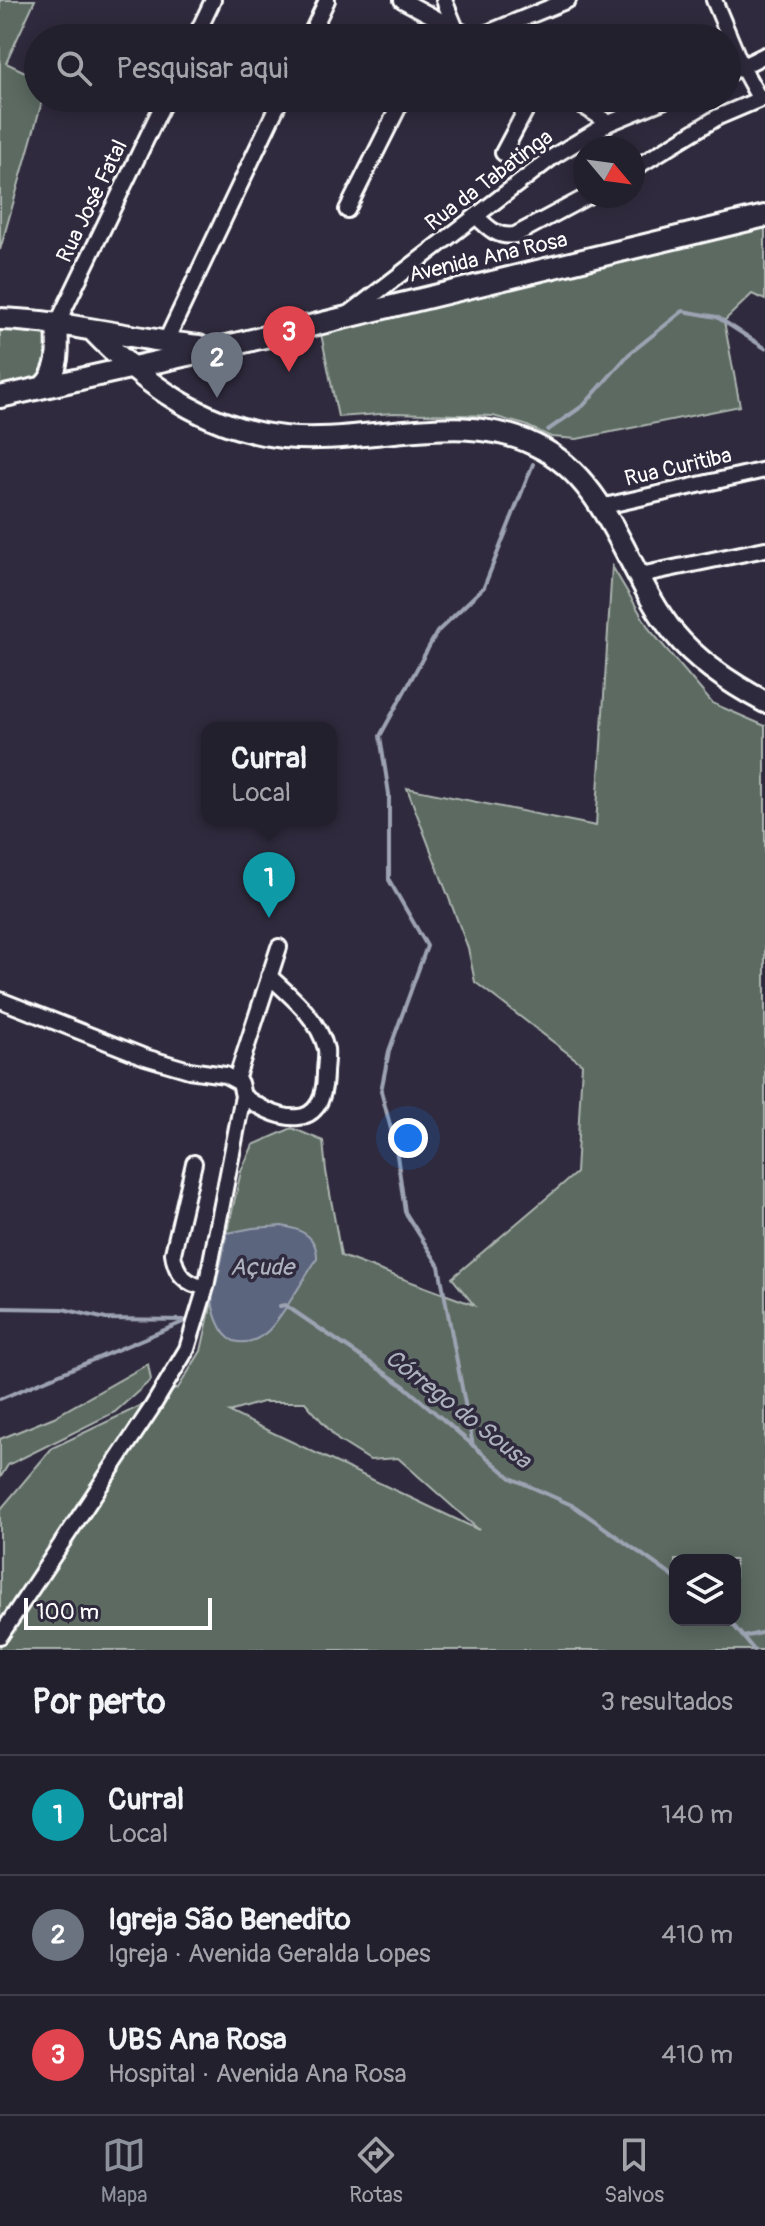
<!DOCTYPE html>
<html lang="pt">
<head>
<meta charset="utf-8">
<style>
	body { margin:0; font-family:Pangolin,sans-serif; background:#2b2836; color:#f1f3f6 }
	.controls { position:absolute; right:24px; bottom:24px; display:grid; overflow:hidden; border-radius:16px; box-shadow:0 4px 20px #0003 }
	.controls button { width:72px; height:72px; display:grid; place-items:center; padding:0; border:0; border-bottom:2px solid #403e4a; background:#23202e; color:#f1f3f6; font:40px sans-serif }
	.compass { position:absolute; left:573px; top:136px; width:72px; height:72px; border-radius:50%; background:#23202e; box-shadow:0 4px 20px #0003; rotate:119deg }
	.scale { position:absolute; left:24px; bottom:20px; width:188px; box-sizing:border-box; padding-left:8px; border:4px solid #fff; border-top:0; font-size:22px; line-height:28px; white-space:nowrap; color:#fff; -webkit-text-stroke:6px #2f2a3d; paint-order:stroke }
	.you { position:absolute; left:408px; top:1138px; width:28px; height:28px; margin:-20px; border:6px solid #fff; border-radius:50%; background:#1a73e8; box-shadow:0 0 0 12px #1a73e833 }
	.badge { display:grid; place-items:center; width:52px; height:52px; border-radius:50%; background:#8c9099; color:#fff; font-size:26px; font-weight:700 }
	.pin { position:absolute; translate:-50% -66px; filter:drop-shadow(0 2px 4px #0008) }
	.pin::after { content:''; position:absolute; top:42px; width:28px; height:24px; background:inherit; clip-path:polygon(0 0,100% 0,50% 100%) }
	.popup { position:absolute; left:201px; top:722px; width:136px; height:104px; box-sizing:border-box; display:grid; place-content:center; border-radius:16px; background:#23202e; filter:drop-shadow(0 2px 6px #0005); font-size:26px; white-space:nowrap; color:#a3a3aa }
	.popup b { font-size:30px; color:#f1f3f6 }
	.popup::after { content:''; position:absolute; left:50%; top:100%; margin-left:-16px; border:16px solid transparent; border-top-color:#23202e }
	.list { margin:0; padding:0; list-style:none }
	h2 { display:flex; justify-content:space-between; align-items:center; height:104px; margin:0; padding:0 32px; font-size:34px }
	h2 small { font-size:26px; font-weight:400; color:#a3a3aa }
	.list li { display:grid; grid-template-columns:52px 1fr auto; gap:24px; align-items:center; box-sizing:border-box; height:120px; padding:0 32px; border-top:2px solid #403e4a }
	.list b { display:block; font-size:30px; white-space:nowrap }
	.list p { margin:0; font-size:26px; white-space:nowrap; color:#a3a3aa }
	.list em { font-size:26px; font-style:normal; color:#a3a3aa }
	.icon { flex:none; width:44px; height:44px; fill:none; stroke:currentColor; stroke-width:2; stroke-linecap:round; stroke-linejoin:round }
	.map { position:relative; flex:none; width:765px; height:1650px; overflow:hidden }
	.search { position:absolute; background:#23202e; box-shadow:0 4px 20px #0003; left:24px; right:24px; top:24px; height:88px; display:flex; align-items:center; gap:20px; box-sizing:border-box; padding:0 28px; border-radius:44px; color:#a3a3aa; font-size:30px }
	.sheet { height:464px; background:#23202e }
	nav { display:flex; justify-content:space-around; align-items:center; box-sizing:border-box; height:112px; border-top:2px solid #403e4a; background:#23202e; font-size:22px; color:#a3a3aa }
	nav a { display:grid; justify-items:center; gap:4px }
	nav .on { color:#8c9099 }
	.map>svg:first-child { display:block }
</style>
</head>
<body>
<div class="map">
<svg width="765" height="1650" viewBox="0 0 765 1650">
	<rect width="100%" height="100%" fill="#2f2a3d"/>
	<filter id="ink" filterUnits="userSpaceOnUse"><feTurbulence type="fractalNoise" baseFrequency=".0125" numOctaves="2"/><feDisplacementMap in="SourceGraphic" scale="16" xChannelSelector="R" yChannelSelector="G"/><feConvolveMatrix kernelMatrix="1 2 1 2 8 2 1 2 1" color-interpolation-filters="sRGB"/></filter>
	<g filter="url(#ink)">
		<path fill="#5b6b62" stroke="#adb5b0" stroke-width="2" fill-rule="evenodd" d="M0,0h35l-29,63 32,15v20h5l-43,152z
			M765,223v77l-13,-6 -28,27 16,85 -163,33 -26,-2 -26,-12 -32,-9 -99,-3 -56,4 -18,-88z
			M0,325l47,6 3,8 -4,37 -46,13z
			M612,566l38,64 62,73 53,23v924h-765v-140l52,-62 126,-60 23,-37 40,-180 12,-26 39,-17 31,13 3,30 15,85 133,49 -22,-27 124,-105 6,-109 -107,-82 -7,-34 -61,-160 189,38zM262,1402h43l33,38 32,20 28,-2 81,72 -250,-118zM675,1560h60v60h-60z
			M148,1364l3,16 -36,32 -107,53 -8,13v-39l54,-22z"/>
		<path fill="#5b657e" stroke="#9da3b2" stroke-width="2" d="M282,1226c20,3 36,11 35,33 -14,20 -33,56 -49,72 -10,9 -21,14 -34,10 -14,-5 -24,-34 -21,-48 6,-19 10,-39 14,-60l26,-5z"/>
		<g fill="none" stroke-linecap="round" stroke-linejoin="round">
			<path stroke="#9da3b2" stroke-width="4" d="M548,430l36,-25 45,-51 54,-43 34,6 48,31
				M280,1306l5,-1 119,81 107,92 63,28 101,72
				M0,1308l63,1 43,10 78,1
				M0,1399l188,-79
				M473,1446l-34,-180 -34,-54 -9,-64 -15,-57 8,-40 38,-105 -38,-66v-86l-9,-58 57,-104 47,-45 49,-123
				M729,1620l25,30
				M743,1637l22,-5"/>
			<g stroke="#fff" stroke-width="20">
				<path id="minor" d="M402,0l71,38
					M444,0l12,29
					M714,0l28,67 17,31
					M195,38l18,-38
					M309,38l18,-38
					M433,38l9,-17
					M475,38l93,-38
					M727,74l38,-19
					M571,98l38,25
					M503,153l29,-55
					M633,169l85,-52 47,-20
					M347,210l56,-112
					M477,217c11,11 21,21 38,18l73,-39
					M350,313l204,-157 55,-33 61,-25
					M57,324l109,-226
					M165,343l116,-245
					M600,507l165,-37
					M640,575l125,-26
					M0,1000l145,57 44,13 36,5 15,8 3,13 -37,191 -19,62 -36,60 -151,227
					M236,1080l43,-133
					M243,1096c35,25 81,39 82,-22 0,-8 2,-18 1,-25 -7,-30 -35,-53 -57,-73
					M194,1163l-21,90c2,19 12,32 33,34"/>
			</g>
			<g stroke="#fff" stroke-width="26">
				<path id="secondary" d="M0,319c67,2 132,20 199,27
					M92,330c52,54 114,99 191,107 30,3 62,0 91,-3 55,-5 109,-14 161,11 75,35 91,129 139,188 23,28 59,52 91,69
					M44,386c17,-17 14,-40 13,-62
					M0,397l223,-50 542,-131"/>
			</g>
			<use href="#minor" stroke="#2f2a3d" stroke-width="14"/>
			<use href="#secondary" stroke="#2f2a3d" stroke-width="20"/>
		</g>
	</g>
	<g text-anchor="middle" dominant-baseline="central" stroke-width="7" stroke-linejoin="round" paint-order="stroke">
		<g font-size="22" fill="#fff" stroke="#2f2a3d">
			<text transform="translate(489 180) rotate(-37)">Rua da Tabatinga</text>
			<text transform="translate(92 201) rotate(-64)">Rua José Fatal</text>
			<text transform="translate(488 257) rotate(-13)">Avenida Ana Rosa</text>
			<text transform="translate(678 467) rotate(-13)">Rua Curitiba</text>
		</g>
		<g font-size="24" font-style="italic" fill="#adb2be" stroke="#2f2a3d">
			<text x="262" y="1267">Açude</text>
			<text transform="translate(458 1409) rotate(38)">Córrego do Sousa</text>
		</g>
	</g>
</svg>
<div class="controls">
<button><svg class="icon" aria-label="layers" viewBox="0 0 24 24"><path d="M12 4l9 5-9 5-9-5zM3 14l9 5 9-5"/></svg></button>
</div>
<svg class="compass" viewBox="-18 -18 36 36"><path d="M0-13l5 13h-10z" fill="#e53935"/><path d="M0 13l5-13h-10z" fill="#a3a3aa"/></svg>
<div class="scale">100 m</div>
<div class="you"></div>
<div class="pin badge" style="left:269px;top:918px;background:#0f9aa8">1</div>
<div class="popup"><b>Curral</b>Local</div>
<div class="pin badge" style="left:217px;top:398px;background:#6b7280">2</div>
<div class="pin badge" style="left:289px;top:372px;background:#e0444e">3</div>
<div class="search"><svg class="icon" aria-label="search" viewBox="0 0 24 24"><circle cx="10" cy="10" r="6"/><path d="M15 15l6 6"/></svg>Pesquisar aqui</div>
</div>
<section class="sheet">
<h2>Por perto<small>3 resultados</small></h2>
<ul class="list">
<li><span class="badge" style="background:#0f9aa8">1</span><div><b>Curral</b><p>Local</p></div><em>140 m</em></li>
<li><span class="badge" style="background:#6b7280">2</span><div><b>Igreja São Benedito</b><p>Igreja · Avenida Geralda Lopes</p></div><em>410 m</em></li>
<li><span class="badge" style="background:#e0444e">3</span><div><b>UBS Ana Rosa</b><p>Hospital · Avenida Ana Rosa</p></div><em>410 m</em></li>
</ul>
</section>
<nav>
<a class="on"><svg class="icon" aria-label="map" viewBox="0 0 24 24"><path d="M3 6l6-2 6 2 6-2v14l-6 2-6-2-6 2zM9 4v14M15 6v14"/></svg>Mapa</a>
<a><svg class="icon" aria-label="directions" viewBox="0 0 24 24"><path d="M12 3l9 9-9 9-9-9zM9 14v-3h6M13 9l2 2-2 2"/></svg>Rotas</a>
<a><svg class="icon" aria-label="saved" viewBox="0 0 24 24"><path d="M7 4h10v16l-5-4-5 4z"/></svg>Salvos</a>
</nav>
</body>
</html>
